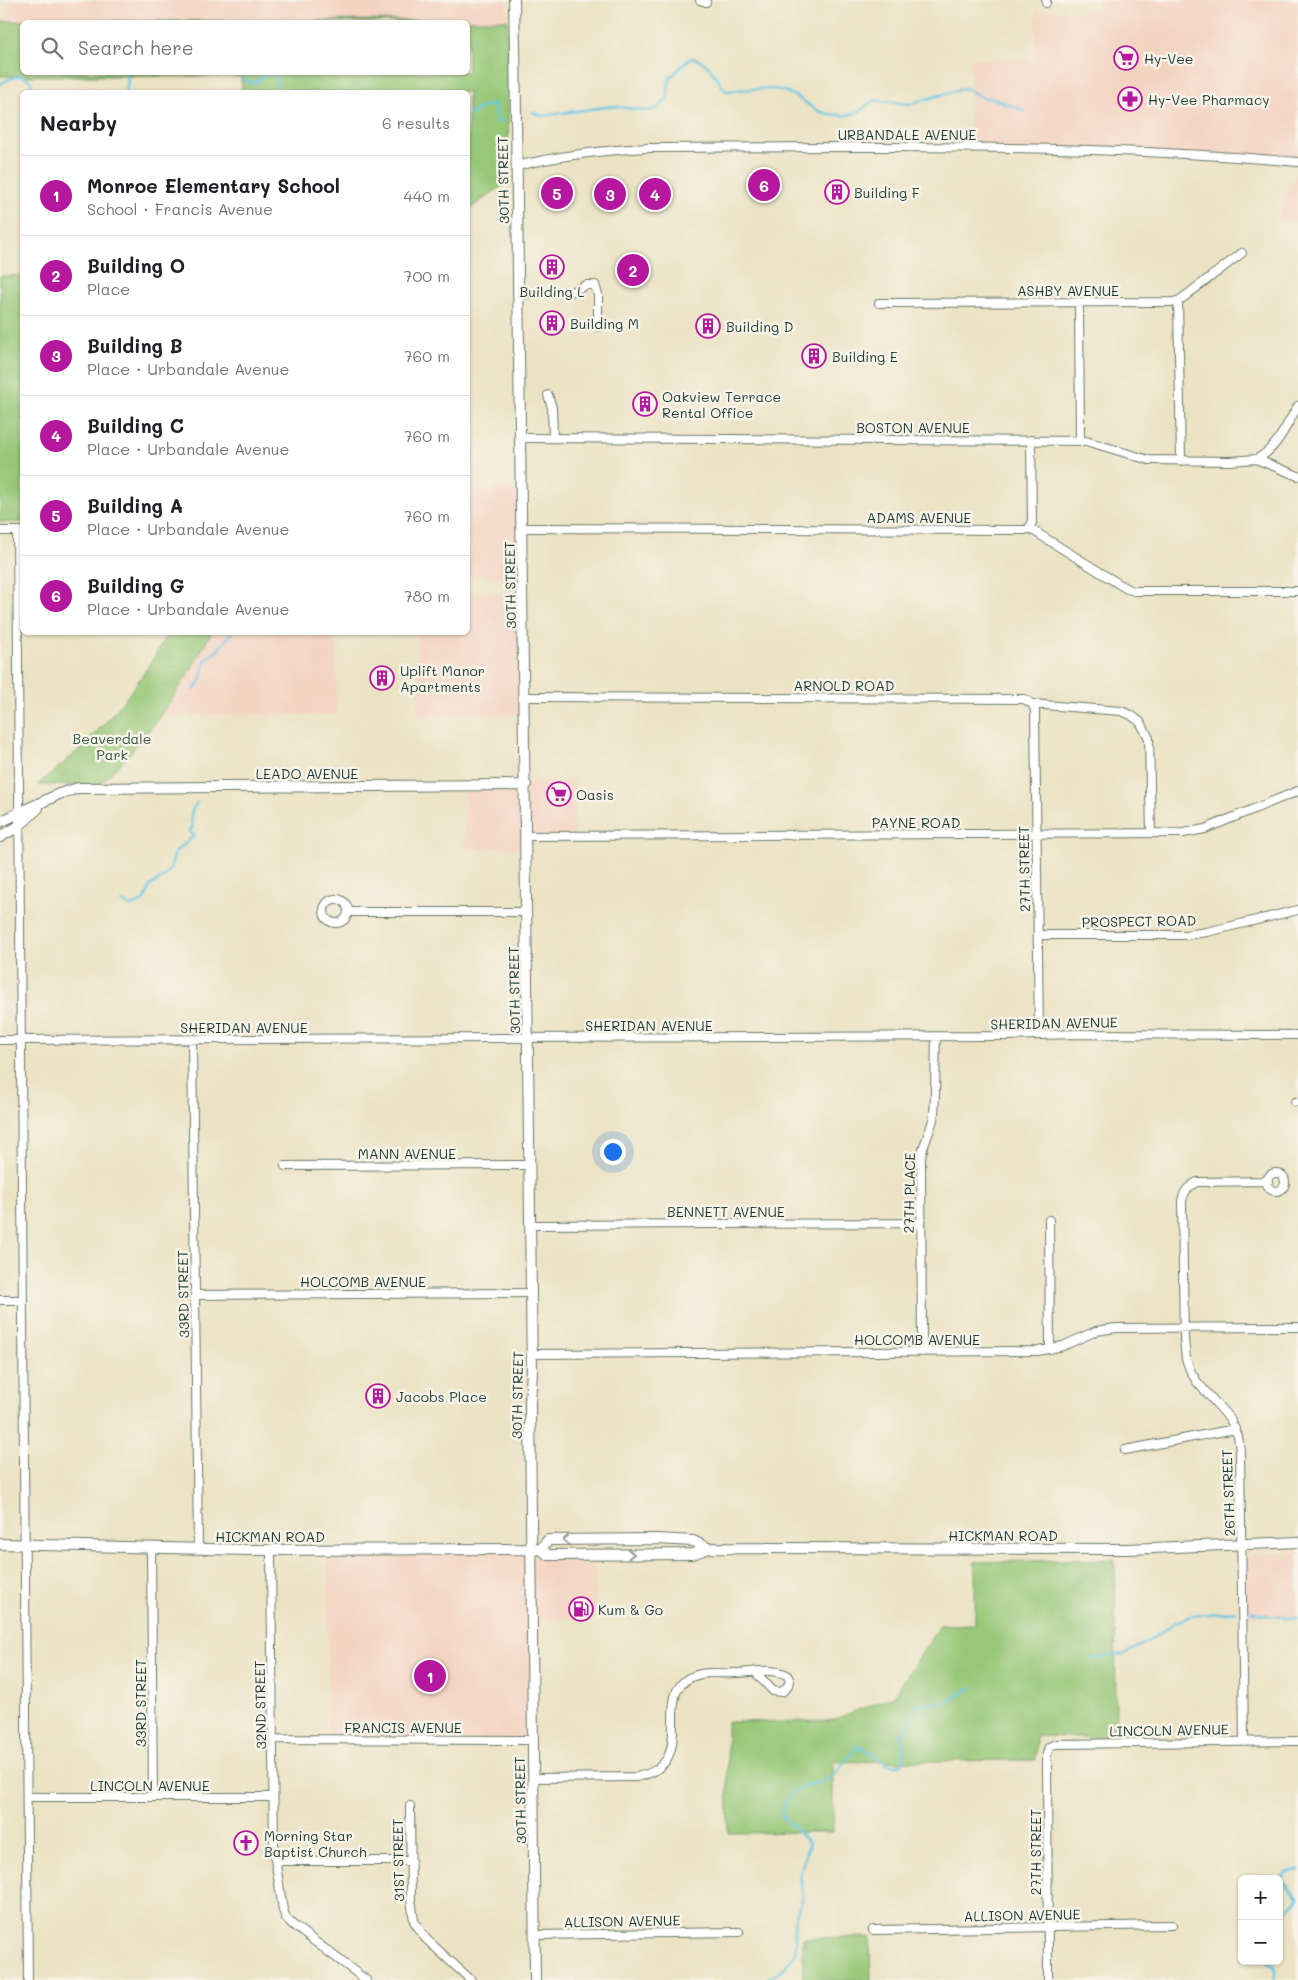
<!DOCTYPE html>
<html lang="en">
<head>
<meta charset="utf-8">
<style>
	body { margin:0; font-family:Mali,sans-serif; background:#f2f2f2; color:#202124 }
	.controls { position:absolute; right:15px; bottom:15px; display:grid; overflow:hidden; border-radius:8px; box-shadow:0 1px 4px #0004 }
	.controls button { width:45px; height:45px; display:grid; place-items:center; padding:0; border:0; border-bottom:1px solid #e0e0e0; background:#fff; color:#202124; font:25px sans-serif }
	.you { position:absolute; left:612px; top:1151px; width:18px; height:18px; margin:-12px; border:4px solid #fff; border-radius:50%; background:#1a73e8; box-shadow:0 0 0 8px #1a73e833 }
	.badge { display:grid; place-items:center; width:32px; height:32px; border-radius:50%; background:#b5179e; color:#fff; font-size:16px; font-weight:700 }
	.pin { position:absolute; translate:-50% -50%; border:2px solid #fff; box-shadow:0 1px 5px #0006 }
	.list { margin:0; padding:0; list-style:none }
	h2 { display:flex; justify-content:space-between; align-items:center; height:65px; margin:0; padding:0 20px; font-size:21px }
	h2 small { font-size:16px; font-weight:400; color:#757577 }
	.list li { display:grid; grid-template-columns:32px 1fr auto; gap:15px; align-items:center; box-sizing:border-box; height:80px; padding:0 20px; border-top:1px solid #e0e0e0 }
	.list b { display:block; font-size:19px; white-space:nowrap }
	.list p { margin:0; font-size:16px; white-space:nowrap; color:#757577 }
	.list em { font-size:16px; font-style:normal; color:#757577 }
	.icon { flex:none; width:28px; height:28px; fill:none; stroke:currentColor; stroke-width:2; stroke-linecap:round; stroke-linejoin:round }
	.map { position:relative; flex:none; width:1298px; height:1980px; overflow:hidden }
	.search { position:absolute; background:#fff; box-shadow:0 1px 4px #0004; left:20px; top:20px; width:450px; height:55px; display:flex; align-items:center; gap:12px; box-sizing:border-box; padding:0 18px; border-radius:8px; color:#757577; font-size:19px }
	.panel { position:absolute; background:#fff; box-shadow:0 1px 4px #0004; left:20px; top:90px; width:450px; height:545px; border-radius:8px }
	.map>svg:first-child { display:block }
</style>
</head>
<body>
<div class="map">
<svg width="1298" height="1980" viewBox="0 0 1298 1980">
	<rect width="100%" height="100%" fill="#f7f3e8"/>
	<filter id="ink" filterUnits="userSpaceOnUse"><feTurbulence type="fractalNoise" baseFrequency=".02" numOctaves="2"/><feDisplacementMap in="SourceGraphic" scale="10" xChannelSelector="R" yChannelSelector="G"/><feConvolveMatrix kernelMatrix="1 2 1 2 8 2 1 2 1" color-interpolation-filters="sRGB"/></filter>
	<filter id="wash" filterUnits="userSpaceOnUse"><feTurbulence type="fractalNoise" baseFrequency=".0096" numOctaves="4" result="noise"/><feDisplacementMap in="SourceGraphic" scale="20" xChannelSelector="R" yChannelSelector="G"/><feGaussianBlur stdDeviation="1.12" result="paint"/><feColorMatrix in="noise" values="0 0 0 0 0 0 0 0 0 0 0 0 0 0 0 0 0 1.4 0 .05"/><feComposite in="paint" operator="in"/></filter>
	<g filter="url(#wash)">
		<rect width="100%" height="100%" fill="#ece3c4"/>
		<path fill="#f4d3c1" d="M8,0h498l1,20 -499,1z
			M1098,0h200v162l-328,-14v-89l65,1 1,-49h62z
			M1298,167v56l-21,-2z
			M468,490h54l3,225h-107l-1,-82 51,-1v-39l50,-1 -1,-16h-49z
			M211,633h125l1,82h-175l14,-19z
			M575,781l-1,55h-47v13l-62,-1v-62l61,-4z
			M595,1549v70h-63l1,121 -205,-1v-189z
			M1298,1552v64h-51l-1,-55 3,-5 4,-2z"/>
		<path fill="#97c878" stroke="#5b8256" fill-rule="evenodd" d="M507,20l2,161 -41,29v-118h-226l-1,-16h-241v-55zM22,22h446v50h-446z
			M0,276h22v246h-22z
			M168,633h43c-32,62 -62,103 -112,152h-62c56,-42 98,-91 131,-152z
			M1115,1559l1,179 -80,-2v24l-203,2v70l-105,1 -1,-111 103,-1 64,-25 46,-71 35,-1v-62z
			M870,1937l1,43h-68v-42z"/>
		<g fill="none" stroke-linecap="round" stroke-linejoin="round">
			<path stroke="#66c6e4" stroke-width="2.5" d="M125,72l3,7 -2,13
				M240,72l6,8 5,3 7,-2 10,-8 6,2 3,5 -2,12
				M0,84c14,-8 31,-15 33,8
				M533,112l9,4 70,-10 35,5 10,-2 10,-10 3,-21 18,-18 5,-2c21,7 20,18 33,33 18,-1 36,-4 54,-1 13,3 22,10 33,18 11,7 34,10 45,4 5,-3 11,-8 16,-12l36,4 55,-16 19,10h8l33,13
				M468,115c8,-5 17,-10 26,-11l2,18 6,-1
				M194,690l7,-10 5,-21 11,-8 15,-19
				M122,902l9,4c14,-4 15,-7 19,-20l14,-9 6,-8 5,-17 19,-16 -5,-5 4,-4c-3,-10 -3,-16 4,-24
				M1251,1611l21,5 26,2
				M1091,1659l34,-5 26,-14 23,-17 17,-7 45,-5
				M1298,1870l-12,3 -6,6 18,18
				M1279,1920l19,-21
				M1267,1961l7,7v12
				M764,1980l18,-10 10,-12 4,-9v-12l-2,-4 1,-15 8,-21 -3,-23 9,-31 -28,-28 4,-14 11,-11 31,-10 9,-7 22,-27c19,5 23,24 44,18l2,-6 -3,-24 7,-7 10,-24h27l28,-16"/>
		</g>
	</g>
	<g filter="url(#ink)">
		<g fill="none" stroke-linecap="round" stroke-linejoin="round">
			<g stroke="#677766" stroke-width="10">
				<path id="street" d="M700,0l6,2
					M1046,3v-3
					M517,166c45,-11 85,-16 131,-18 217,-1 434,-5 650,14
					M520,294l51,-2 15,-7h9l3,10v32
					M1178,301l3,160
					M1079,302l1,138
					M879,303l294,-1 7,-2 62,-47
					M548,395l4,13 1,30
					M522,438l564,3 63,19 81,1 26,-2 42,17
					M1256,459c21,-9 30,-34 42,-53
					M523,528l502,2 4,-2 98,61 8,2h163
					M1029,528l3,-5 -1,-83
					M0,531h21
					M17,531l11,1449
					M525,697l499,2 8,5 89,7 10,4 9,7 9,16 2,95
					M1032,704l3,6 4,325
					M526,836l658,-3 21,-4 93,-38
					M324 911a12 12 0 1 1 24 0a12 12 0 1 1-24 0Z
					M348,912h179
					M1038,935h148l21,-3 91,-22
					M192,1039l6,510
					M0,1040l1003,-4 74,-2 221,1
					M1295,1102h3
					M285,1166l245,-1
					M1267 1182a9 9 0 1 1 18 0a9 9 0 1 1-18 0Z
					M1049,1220l1,129
					M531,1225l390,-2
					M196,1295l335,-2
					M0,1300h23
					M922,1352l-1,-194c2,-15 11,-28 13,-44 2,-25 1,-52 2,-77
					M532,1354l506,-3 25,-5 33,-15 20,-3 182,-1
					M1125,1450l110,-21
					M151,1548l2,249
					M271,1550l3,301 9,59 3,8 7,7 73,55
					M273,1739l260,1
					M1244,1742l-4,-291 -2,-15 -8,-17 -33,-37 -6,-10 -5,-13 -2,-20 -2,-138c2,-10 6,-14 15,-19l71,-1
					M534,1778l102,-1c71,-13 6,-91 65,-103 10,-2 23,0 34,-1 17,0 37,-6 52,2l3,6 -3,6 -5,5 -9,-1 -17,-18
					M27,1797h246
					M410,1806l1,93 3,22 11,17 46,42
					M275,1861h136
					M873,1930l299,-5
					M535,1935l204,-3
					M1048,1980l-1,-226 2,-7 6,-3 243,-3"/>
			</g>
			<g stroke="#677766" stroke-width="12">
				<path id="secondary" d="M514,0c9,457 15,914 18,1372l-2,30 5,578
					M0,822l59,-28 19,-6 448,-3
					M0,837l19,-11 19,-18
					M0,1544l249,6 292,-1 7,6 145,-1 15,-6 420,1 170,-7
					M541,1549l7,-9 109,-1 36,2 15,7"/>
			</g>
			<use href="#street" stroke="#fff" stroke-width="8"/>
			<use href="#secondary" stroke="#fff" stroke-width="10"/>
		</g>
		<defs><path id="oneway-chevron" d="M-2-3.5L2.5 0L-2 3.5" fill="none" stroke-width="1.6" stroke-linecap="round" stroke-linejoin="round" transform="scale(1.25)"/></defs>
		<g stroke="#8f9e9a">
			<use href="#oneway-chevron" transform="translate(566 1540) rotate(179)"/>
			<use href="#oneway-chevron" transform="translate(631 1554)"/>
		</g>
	</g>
	<defs>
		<g id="supermarket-ring" transform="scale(1.25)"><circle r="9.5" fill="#f7f3e8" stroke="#b5179e" stroke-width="1.5"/><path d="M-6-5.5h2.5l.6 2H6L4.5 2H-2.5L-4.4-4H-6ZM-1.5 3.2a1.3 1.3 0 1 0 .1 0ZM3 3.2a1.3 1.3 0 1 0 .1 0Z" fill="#b5179e"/></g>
		<g id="pharmacy-ring" transform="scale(1.25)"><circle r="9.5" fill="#f7f3e8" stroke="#b5179e" stroke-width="1.5"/><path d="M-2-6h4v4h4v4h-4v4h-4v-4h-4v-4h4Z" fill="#b5179e"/></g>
		<g id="building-ring" transform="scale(1.25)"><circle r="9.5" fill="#f7f3e8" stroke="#b5179e" stroke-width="1.5"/><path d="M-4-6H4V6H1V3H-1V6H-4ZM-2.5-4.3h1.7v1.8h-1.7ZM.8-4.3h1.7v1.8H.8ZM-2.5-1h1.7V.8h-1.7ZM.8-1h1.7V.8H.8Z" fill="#b5179e"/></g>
		<g id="fuel-ring" transform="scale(1.25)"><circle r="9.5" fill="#f7f3e8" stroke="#b5179e" stroke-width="1.5"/><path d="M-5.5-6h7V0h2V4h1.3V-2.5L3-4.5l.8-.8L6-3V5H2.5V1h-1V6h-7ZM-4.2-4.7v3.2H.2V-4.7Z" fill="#b5179e"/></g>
		<g id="church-ring" transform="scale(1.25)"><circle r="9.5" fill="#f7f3e8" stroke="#b5179e" stroke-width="1.5"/><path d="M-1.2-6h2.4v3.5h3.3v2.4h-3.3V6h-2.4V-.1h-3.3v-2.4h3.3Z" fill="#b5179e"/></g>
	</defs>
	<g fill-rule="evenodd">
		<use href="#supermarket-ring" x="1126" y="58"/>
		<use href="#pharmacy-ring" x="1130" y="99"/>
		<use href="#building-ring" x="837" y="192"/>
		<use href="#building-ring" x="552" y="267"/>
		<use href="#building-ring" x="552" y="323"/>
		<use href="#building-ring" x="708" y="326"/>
		<use href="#building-ring" x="814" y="356"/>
		<use href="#building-ring" x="645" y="404"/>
		<use href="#building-ring" x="382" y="678"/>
		<use href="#supermarket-ring" x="559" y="794"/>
		<use href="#building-ring" x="378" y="1396"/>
		<use href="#fuel-ring" x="581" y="1609"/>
		<use href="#church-ring" x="246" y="1843"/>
	</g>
	<g text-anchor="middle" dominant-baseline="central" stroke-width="5" stroke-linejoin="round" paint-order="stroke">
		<g font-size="14" fill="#1f3d34" stroke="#f7f3e8" text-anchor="start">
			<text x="1144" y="58">Hy-Vee</text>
			<text x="1148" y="99">Hy-Vee Pharmacy</text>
			<text x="854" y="192">Building F</text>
			<text x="552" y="291" text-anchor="middle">Building L</text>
			<text x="570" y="323">Building M</text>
			<text x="726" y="326">Building D</text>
			<text x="832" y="356">Building E</text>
			<text x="662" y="396">Oakview Terrace<tspan x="662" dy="16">Rental Office</tspan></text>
			<text x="400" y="670">Uplift Manor<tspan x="400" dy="16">Apartments</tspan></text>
			<text x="576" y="794">Oasis</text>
			<text x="396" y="1396">Jacobs Place</text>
			<text x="598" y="1609">Kum &amp; Go</text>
			<text x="264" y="1835">Morning Star<tspan x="264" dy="16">Baptist Church</tspan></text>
		</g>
		<g font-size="14" fill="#1f3d34" stroke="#f7f3e8">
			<text x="907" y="134">URBANDALE AVENUE</text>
			<text transform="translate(503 180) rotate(-91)">30TH STREET</text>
			<text x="1068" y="290">ASHBY AVENUE</text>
			<text x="913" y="427">BOSTON AVENUE</text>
			<text x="919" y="517">ADAMS AVENUE</text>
			<text transform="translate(510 585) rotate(-91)">30TH STREET</text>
			<text x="844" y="685">ARNOLD ROAD</text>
			<text x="307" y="773">LEADO AVENUE</text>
			<text x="916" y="822">PAYNE ROAD</text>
			<text transform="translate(1024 869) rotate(-91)">27TH STREET</text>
			<text transform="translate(1139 921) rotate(-1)">PROSPECT ROAD</text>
			<text transform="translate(514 990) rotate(-91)">30TH STREET</text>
			<text transform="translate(1054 1023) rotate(-1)">SHERIDAN AVENUE</text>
			<text x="649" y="1025">SHERIDAN AVENUE</text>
			<text x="244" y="1027">SHERIDAN AVENUE</text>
			<text x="407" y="1153">MANN AVENUE</text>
			<text transform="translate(909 1193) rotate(-89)">27TH PLACE</text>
			<text x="726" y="1211">BENNETT AVENUE</text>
			<text x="363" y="1281">HOLCOMB AVENUE</text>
			<text transform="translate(183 1294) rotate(-91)">33RD STREET</text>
			<text x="917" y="1339">HOLCOMB AVENUE</text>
			<text transform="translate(517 1395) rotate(-89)">30TH STREET</text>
			<text transform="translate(1228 1493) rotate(-92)">26TH STREET</text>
			<text x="1003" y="1535">HICKMAN ROAD</text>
			<text x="270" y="1536">HICKMAN ROAD</text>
			<text transform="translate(140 1703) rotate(-90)">33RD STREET</text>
			<text transform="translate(260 1705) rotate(-91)">32ND STREET</text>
			<text x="403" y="1727">FRANCIS AVENUE</text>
			<text transform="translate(1169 1730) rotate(-1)">LINCOLN AVENUE</text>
			<text x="150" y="1785">LINCOLN AVENUE</text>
			<text transform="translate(520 1800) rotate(-91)">30TH STREET</text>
			<text transform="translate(1035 1852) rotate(-90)">27TH STREET</text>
			<text transform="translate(398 1860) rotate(-91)">31ST STREET</text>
			<text transform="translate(1022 1915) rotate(-1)">ALLISON AVENUE</text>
			<text transform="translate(622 1921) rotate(-1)">ALLISON AVENUE</text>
		</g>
		<g font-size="14" fill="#375942" stroke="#f7f3e8">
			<text x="112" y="738">Beaverdale<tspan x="112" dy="16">Park</tspan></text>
		</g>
	</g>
</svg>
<div class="controls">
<button>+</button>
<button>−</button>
</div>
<div class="you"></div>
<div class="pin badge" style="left:430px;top:1676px">1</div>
<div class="pin badge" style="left:633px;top:270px">2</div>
<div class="pin badge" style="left:610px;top:194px">3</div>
<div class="pin badge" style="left:655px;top:194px">4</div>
<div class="pin badge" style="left:557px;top:193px">5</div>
<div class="pin badge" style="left:764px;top:185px">6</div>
<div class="search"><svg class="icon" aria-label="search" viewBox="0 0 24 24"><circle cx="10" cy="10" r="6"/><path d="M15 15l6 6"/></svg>Search here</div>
<section class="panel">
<h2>Nearby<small>6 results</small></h2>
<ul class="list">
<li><span class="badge">1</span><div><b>Monroe Elementary School</b><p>School · Francis Avenue</p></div><em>440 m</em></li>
<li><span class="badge">2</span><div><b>Building O</b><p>Place</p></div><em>700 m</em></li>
<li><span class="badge">3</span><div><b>Building B</b><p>Place · Urbandale Avenue</p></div><em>760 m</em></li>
<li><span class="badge">4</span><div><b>Building C</b><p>Place · Urbandale Avenue</p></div><em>760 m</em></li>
<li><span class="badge">5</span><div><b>Building A</b><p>Place · Urbandale Avenue</p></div><em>760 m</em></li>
<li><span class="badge">6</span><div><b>Building G</b><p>Place · Urbandale Avenue</p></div><em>780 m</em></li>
</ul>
</section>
</div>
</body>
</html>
